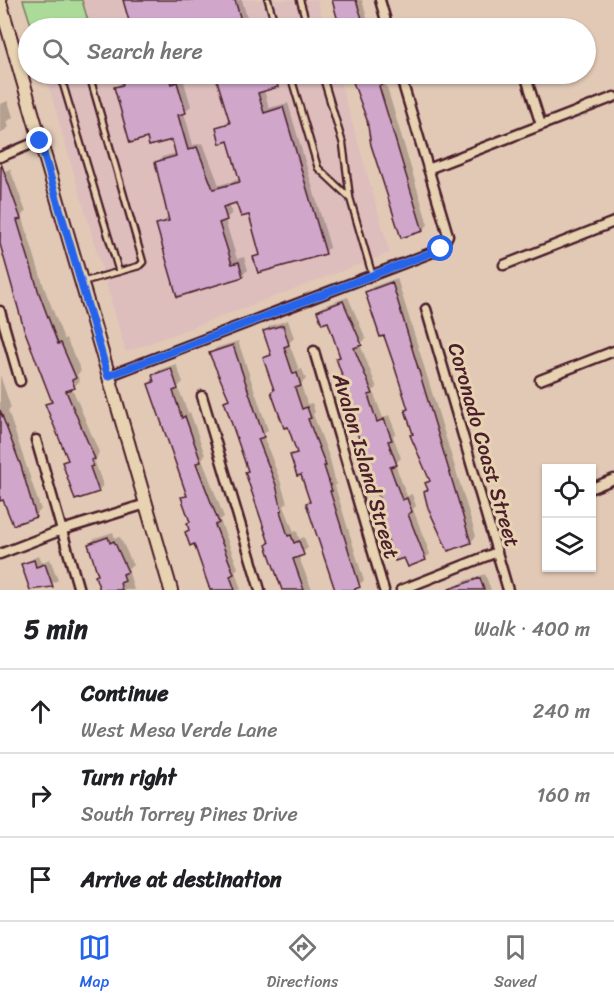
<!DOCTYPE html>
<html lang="en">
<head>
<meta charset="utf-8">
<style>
	body { margin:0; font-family:Sriracha,sans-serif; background:#f6f6f6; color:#202124 }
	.controls { position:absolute; right:18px; bottom:18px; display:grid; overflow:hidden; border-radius:0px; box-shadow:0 2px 4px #0004 }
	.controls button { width:54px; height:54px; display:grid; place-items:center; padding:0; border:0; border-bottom:2px solid #e0e0e0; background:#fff; color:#202124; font:30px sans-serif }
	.stop { position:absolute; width:18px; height:18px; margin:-14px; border:4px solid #2563eb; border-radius:50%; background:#fff }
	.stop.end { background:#2563eb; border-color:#fff; box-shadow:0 2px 6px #0008 }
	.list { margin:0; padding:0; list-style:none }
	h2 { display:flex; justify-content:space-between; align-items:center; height:78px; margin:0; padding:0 24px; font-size:26px }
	h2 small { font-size:20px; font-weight:400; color:#757577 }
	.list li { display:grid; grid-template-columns:39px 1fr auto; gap:18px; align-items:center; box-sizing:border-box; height:84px; padding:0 24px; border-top:2px solid #e0e0e0 }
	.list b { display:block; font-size:22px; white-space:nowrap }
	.list p { margin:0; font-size:20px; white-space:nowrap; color:#757577 }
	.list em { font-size:20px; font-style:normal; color:#757577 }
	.icon { flex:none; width:33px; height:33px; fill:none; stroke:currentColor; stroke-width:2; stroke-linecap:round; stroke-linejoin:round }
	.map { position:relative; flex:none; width:614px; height:590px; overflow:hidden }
	.search { position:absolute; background:#fff; box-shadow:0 2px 4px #0004; left:18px; right:18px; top:18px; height:66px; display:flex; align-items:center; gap:15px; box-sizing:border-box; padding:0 21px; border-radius:33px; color:#757577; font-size:22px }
	.sheet { height:330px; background:#fff }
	nav { display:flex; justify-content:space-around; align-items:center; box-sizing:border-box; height:84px; border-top:2px solid #e0e0e0; background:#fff; font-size:16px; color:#757577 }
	nav a { display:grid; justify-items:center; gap:3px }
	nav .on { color:#2563eb }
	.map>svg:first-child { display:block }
</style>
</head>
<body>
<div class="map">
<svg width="614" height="590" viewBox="0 0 614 590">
	<rect width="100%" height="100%" fill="#e2c9b6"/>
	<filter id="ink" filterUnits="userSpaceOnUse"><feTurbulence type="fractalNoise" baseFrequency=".0167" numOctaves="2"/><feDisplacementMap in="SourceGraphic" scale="12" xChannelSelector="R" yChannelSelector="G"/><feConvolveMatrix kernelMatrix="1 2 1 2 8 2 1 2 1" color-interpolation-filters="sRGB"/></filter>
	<g filter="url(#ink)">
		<path fill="#ddbebc" d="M23,0h294l8,28h-293z
			M45,74h293l52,179 -264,99z"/>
		<path fill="#abda99" stroke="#7a7c62" stroke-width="1.5" d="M23,0h59l8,28h-58z"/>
		<path fill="#0003" d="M126,0h116l5,17 -13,8v3h-102z
			M333,0h29l8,28h-31z
			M126,74h49l1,6 7,-2 8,28 -7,6 9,33 10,-2 16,42 21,-6 -11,-40 -12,-11 13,-8 -13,-46h64l2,6 -6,6 -13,4 5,18 19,-5 42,144 -5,5 -70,5 6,-5 -11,-39 -13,-12 -8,3 3,9 -7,7 12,39 7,-2 4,13 -6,5 -84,-50 11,-8 -13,-54 6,-6 15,-4 -4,-15 -25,-2 -32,-48 7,-7 -1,-3z
			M351,74h32l45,151 -6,5 -20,7 -9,-23 -25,-95z
			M8,101l5,16 -6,5 2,5 -9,7v-30z
			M10,169l16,43 -4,3 22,72 20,52 2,-1 15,33 -4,4 3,6 -8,7 27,64 -4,10 8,23 -5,6 -34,-29 5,-4 -22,-53 5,-6 -52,-161v-65z
			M397,278l79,258 -5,6 -22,7 -9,-23 -3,1 -12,-35 4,-3 -2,-6 4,-4 -16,-46 -6,-25 -24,-74 -18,-42 5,-5z
			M348,297l18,42 -6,5 17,44 -4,3 10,27 6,-3 7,18 -3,3 8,22 -6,6 12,32 5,-2 4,12 -3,3 17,45 -5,5 -47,-57 3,-3 -43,-140 3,-3 -13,-36 -10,-9 5,-5z
			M288,320l6,18 -5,5 10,27 3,-1 4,10 -5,5 6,20 5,-1 3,9 -2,2 17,45 6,25 -1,2 29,95 -16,9h-12l-28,-86 3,-3 -9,-28 -10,-17 5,-5 -32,-93 6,-5 -6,-22 5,-5z
			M238,341l30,89 -5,5 17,45 7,23 -3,3 10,26 3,-1 2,8 5,-2 4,11 -10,7 14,35h-30l-15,-45 4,-3 -46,-141 5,-5 -19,-43 5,-5z
			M176,364l7,18 -5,5 10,26 2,-1 15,43 -3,4 22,58 -4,3 18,48 -3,3 6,19h-29l-17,-48 -8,-10 3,-3 -2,-6 3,-2 -8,-23 4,-5 -38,-109 10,-14z
			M0,375l11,33 -3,3 33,99 -6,5 -35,-30z
			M113,532l2,6 5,-1 13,28 -5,4 6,21h-30l-14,-46 5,-6z
			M39,555l3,7 8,-3 8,21 -17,10 -19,-25z
			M485,574l6,16h-31l-2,-3 6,-6z"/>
		<path fill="#d0a6cb" stroke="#4a1f2b" stroke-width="1.5" d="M123,0h112l7,24 -14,4h-97z
			M332,0h24l9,28h-25z
			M134,74h34l3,10 6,-2 9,31 -8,2 10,35 9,-3 16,42 27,-7 -12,-41 -8,3 -4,-17 14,-4 -15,-49h59l4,13 -20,6 6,20 19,-6 43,147 -68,19 -5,-16 7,-2 -11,-40 -8,2 -5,-14 -13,4 4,13 -8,3 13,41 7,-2 4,15 -66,20 -21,-73 13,-3 -14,-59 21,-6 -4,-16 -23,6 -2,-8 -17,5 -16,-56 9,-2 -2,-8z
			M350,74h28l4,11 -3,1 44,145 -22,7 -30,-93 -4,-25z
			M1,163l20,56 -4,1 22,73 19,51 3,-1 15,35 -4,2 3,8 -9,3 29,68 -4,1 2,6 -3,1 9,25 -24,8 -13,-38 6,-2 -23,-56 7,-2 -28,-73 -24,-85z
			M392,282l79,261 -23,8 -20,-43 -4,-16 4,-2 -3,-7 5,-2 -20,-46 3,-1 -8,-24 3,-1 -15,-47 -9,-26 -4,1 -15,-45z
			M343,301l19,44 -8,3 19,46 -5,1 9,27 7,-3 8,21 -4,1 9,24 -7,2 12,33 5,-2 5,14 -4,2 18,46 -18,7 -4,-9 -9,3 -4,-11 -15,-49 4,-1 -18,-46 2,-1 -8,-23 2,-1 -16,-48h2l-8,-23 4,-1 -12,-35 -6,2 -5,-13z
			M283,325l6,20 -5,2 9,27 4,-1 4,13 -6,2 7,21 5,-2 4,11 -3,1 18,47h-2l8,25h-2l30,96 -7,3h-18l-29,-87 4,-1 -9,-27 -4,1 -7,-21 7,-2 -9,-26 -4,1 -13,-36 3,-2 -11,-32 8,-3 -8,-24z
			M233,345l31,92 -6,2 18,46 6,25 -2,1 8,25 3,-1 3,8 5,-2 5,14 -11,4 11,31h-22l-16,-45 3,-2 -24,-71 3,-1 -24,-70 5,-2 -20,-46z
			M171,368l7,21 -5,2 9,27 3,-2 16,46 -5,1 23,60 -4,2 19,49 -4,2 5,14h-25l-16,-46 -4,2 -5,-14 4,-2 -2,-7 3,-1 -9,-25 6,-1 -39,-112 6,-2 -2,-7z
			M0,410l21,56 15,51 -23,8 -10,-25 -3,1z
			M108,537l2,6 4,-2 14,31 -5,2 2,7 -5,2 2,7h-22l-5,-14 3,-1 -10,-31z
			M34,560l2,7 9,-3 8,23 -23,3 -9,-26z
			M480,578l4,12h-35v-1z"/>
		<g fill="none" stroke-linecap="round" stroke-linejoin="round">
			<g stroke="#4a1f2b" stroke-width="9">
				<path id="lane" d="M268,0l8,28
					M300,0l8,28
					M60,74l59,198
					M290,74l28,94 32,30
					M322,74l21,70 7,54 22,76
					M82,282l57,-16 4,-4 -54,-188"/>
			</g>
			<g stroke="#4a1f2b" stroke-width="13">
				<path id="street" d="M380,0l8,28
					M525,74l16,51
					M0,157l41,-17
					M428,169l186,-72
					M504,265l110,-43
					M426,309l82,281
					M0,311l20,70
					M314,351l70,239
					M108,376l333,-127 7,-14 -48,-161
					M540,380l74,-29
					M202,396l58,194
					M36,440l43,150
					M592,488l22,-9
					M0,554l62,-24 84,-26
					M401,590l96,-38"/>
			</g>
			<g stroke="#4a1f2b" stroke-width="16">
				<path id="secondary" d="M0,2l171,588"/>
			</g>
			<use href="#lane" stroke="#e7d2b1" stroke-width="4.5"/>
			<use href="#street" stroke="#e7d2b1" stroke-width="8"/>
			<use href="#secondary" stroke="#e7d2b1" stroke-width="12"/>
		</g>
	</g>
	<g fill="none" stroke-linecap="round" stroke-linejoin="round" filter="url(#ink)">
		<path stroke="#2563eb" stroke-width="8" d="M40,141l68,235 333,-127"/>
	</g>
	<g text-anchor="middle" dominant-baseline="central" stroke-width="6" stroke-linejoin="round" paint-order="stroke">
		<g font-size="21" fill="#4a1f2b" stroke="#e7d2b1">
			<text transform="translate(484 445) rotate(74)">Coronado Coast Street</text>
			<text transform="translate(366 466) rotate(74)">Avalon Island Street</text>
		</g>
	</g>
</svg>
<div class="controls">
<button><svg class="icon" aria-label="locate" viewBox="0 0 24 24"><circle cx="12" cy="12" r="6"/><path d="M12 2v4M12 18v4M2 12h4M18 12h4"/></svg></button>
<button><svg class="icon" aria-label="layers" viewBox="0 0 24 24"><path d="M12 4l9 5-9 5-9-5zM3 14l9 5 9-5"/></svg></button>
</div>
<div class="stop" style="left:441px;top:249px"></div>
<div class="stop end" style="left:40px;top:141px"></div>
<div class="search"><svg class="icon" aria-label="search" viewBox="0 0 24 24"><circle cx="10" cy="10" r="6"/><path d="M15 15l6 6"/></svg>Search here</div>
</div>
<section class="sheet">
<h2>5 min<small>Walk · 400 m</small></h2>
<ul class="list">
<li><svg class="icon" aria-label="ahead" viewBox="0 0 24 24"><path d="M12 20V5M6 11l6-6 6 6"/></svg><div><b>Continue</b><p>West Mesa Verde Lane</p></div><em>240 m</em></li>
<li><svg class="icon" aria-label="right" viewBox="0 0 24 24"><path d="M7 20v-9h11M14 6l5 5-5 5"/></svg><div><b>Turn right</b><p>South Torrey Pines Drive</p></div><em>160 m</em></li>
<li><svg class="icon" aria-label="arrive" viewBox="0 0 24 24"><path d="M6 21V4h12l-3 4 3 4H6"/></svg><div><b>Arrive at destination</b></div></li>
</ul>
</section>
<nav>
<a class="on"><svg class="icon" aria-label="map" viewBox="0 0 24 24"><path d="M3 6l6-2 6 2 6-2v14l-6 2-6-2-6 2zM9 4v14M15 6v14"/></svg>Map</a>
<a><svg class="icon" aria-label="directions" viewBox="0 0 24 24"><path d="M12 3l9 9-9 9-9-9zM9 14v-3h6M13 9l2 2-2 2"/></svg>Directions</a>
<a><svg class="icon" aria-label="saved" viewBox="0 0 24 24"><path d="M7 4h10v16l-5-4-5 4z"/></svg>Saved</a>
</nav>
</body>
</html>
